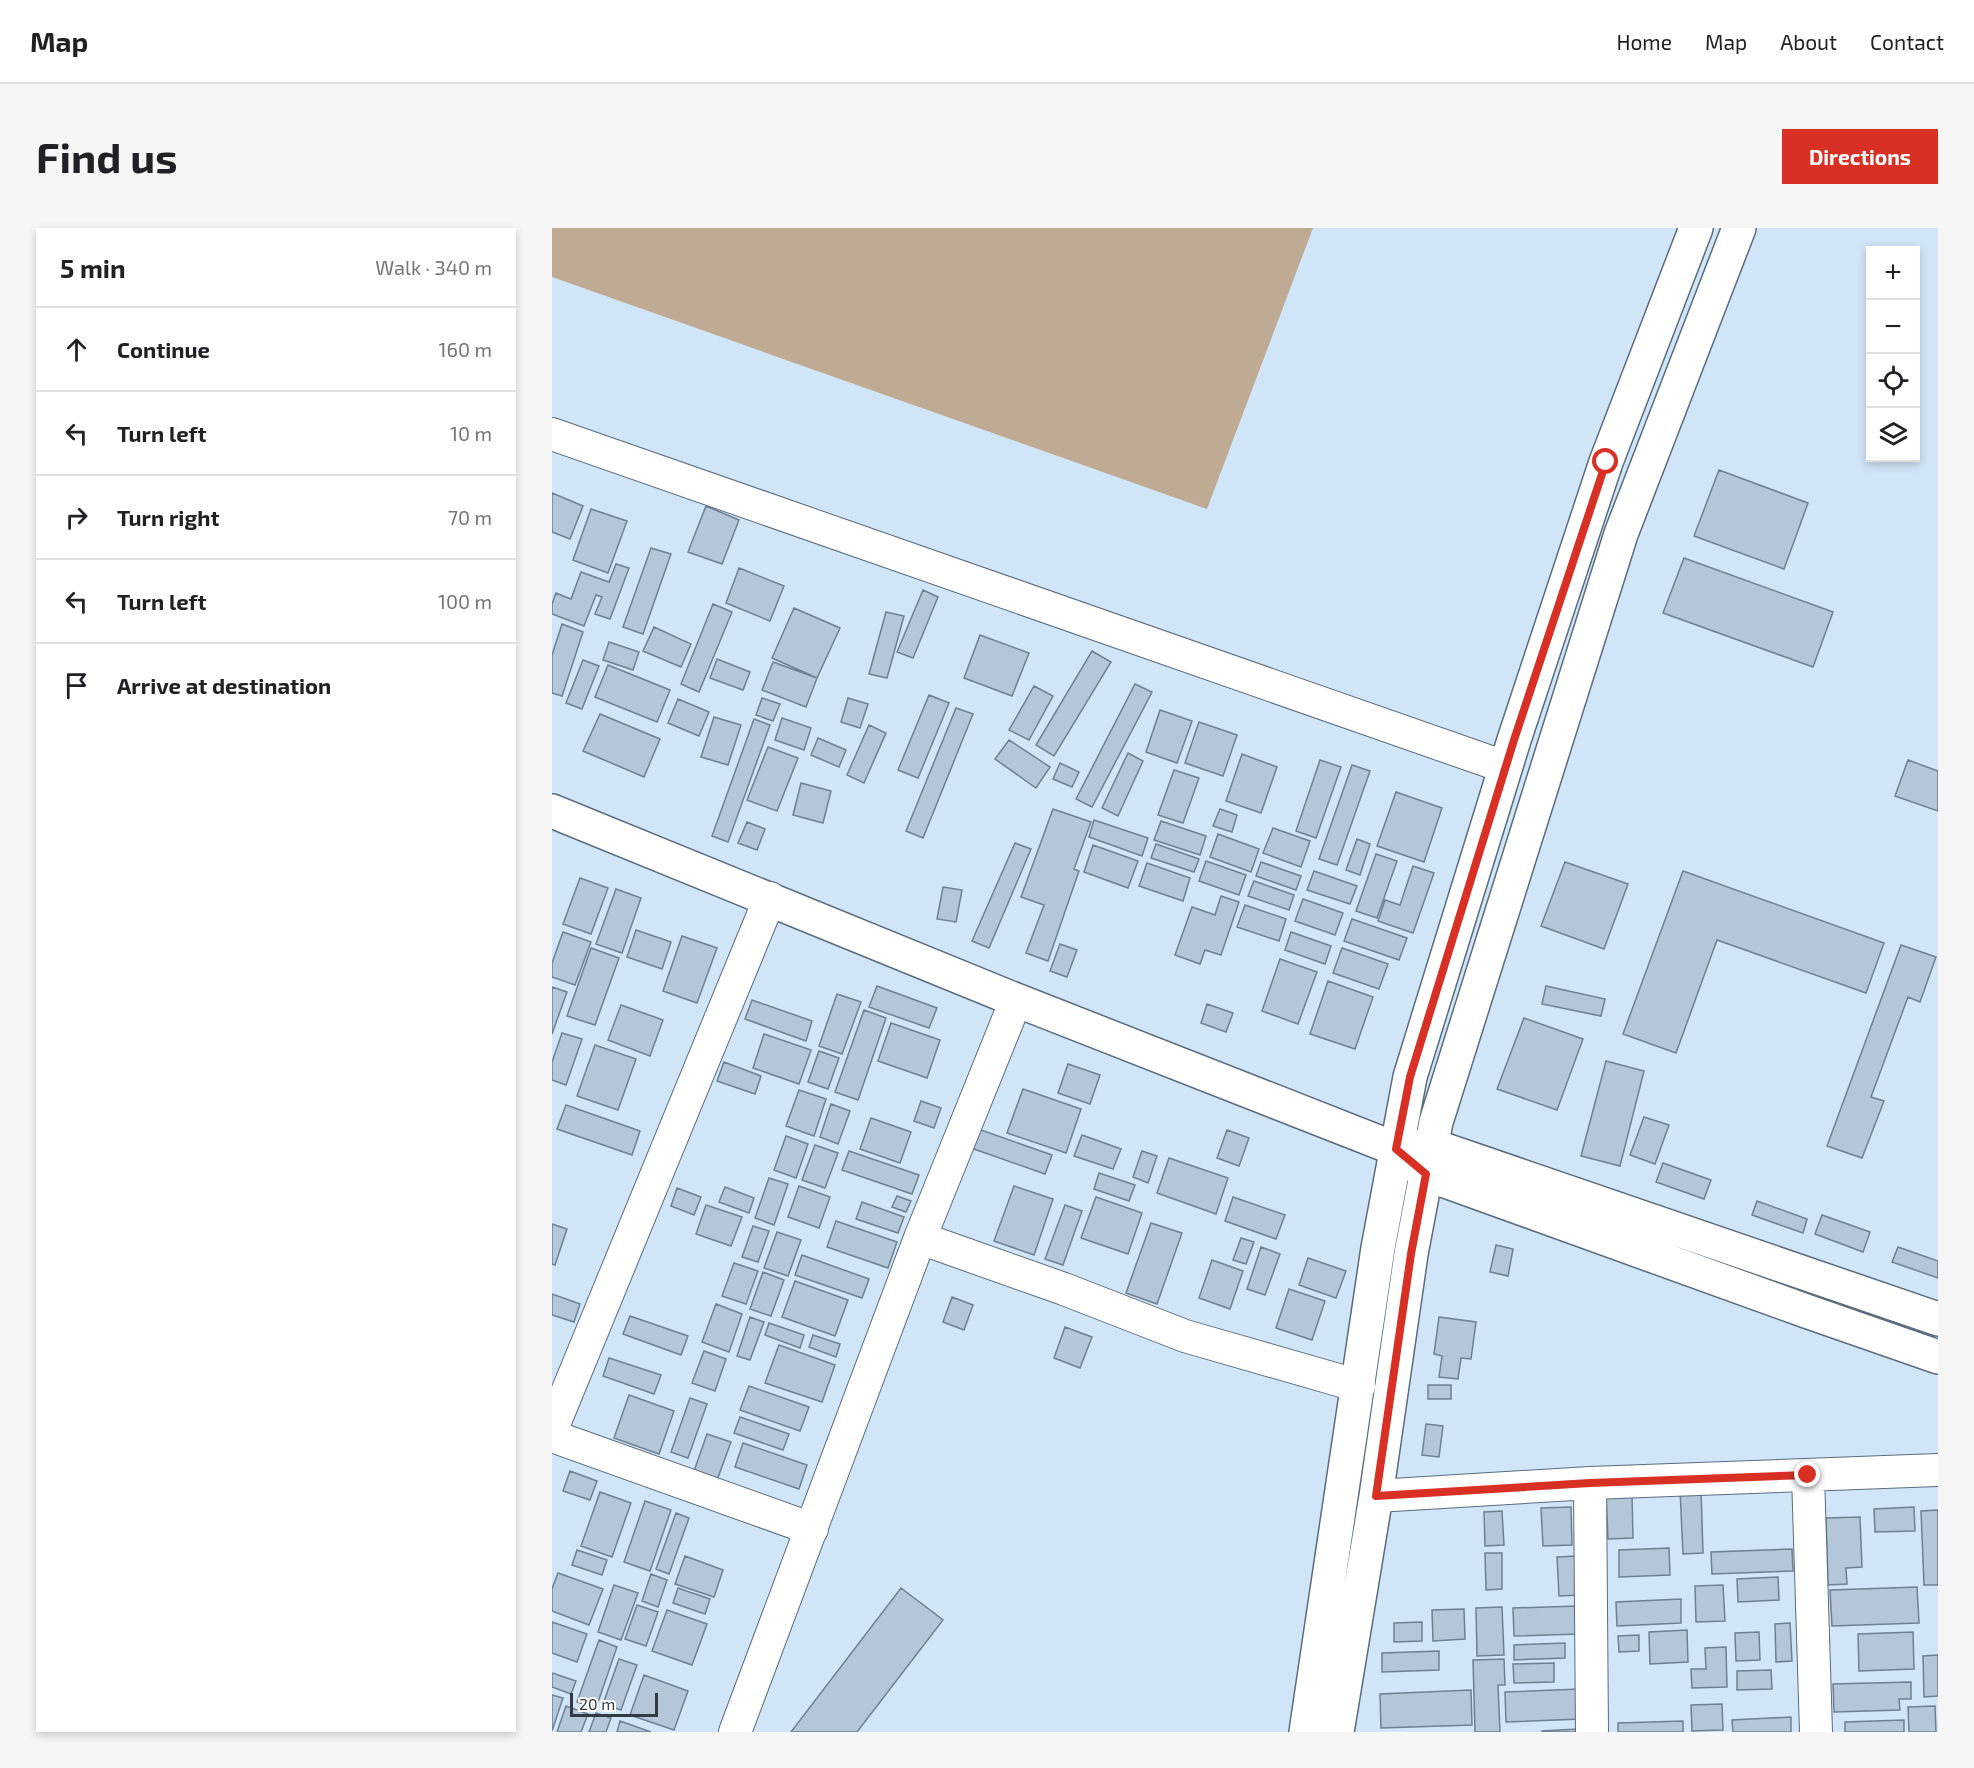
<!DOCTYPE html>
<html lang="en">
<head>
<meta charset="utf-8">
<style>
	body { margin:0; font-family:"Exo 2",sans-serif; background:#f6f6f6; color:#202124 }
	.controls { position:absolute; right:18px; top:18px; display:grid; overflow:hidden; border-radius:0px; box-shadow:0 3px 9px #0003 }
	.controls button { width:54px; height:54px; display:grid; place-items:center; padding:0; border:0; border-bottom:2px solid #e0e0e0; background:#fff; color:#202124; font:30px sans-serif }
	.scale { position:absolute; left:18px; bottom:15px; width:88px; box-sizing:border-box; padding-left:6px; border:3px solid #323a42; border-top:0; font-size:16px; line-height:21px; white-space:nowrap; color:#323a42; -webkit-text-stroke:4px #fff; paint-order:stroke }
	.stop { position:absolute; width:18px; height:18px; margin:-14px; border:4px solid #d93025; border-radius:50%; background:#fff }
	.stop.end { background:#d93025; border-color:#fff; box-shadow:0 2px 6px #0008 }
	.list { margin:0; padding:0; list-style:none }
	h2 { display:flex; justify-content:space-between; align-items:center; height:78px; margin:0; padding:0 24px; font-size:26px }
	h2 small { font-size:20px; font-weight:400; color:#757577 }
	.list li { display:grid; grid-template-columns:39px 1fr auto; gap:18px; align-items:center; box-sizing:border-box; height:84px; padding:0 24px; border-top:2px solid #e0e0e0 }
	.list b { display:block; font-size:22px; white-space:nowrap }
	.list em { font-size:20px; font-style:normal; color:#757577 }
	.icon { flex:none; width:33px; height:33px; fill:none; stroke:currentColor; stroke-width:2; stroke-linecap:round; stroke-linejoin:round }
	.map { position:relative; flex:none; width:1386px; height:1504px; overflow:hidden; border-radius:0px }
	header { display:flex; align-items:center; gap:36px; box-sizing:border-box; height:84px; padding:0 30px; background:#fff; border-bottom:2px solid #e0e0e0 }
	header strong { font-size:28px }
	nav { display:flex; gap:33px; margin-inline-start:auto; font-size:21px }
	.intro { display:flex; align-items:center; justify-content:space-between; box-sizing:border-box; height:144px; padding:0 36px }
	h1 { margin:0; font-size:42px }
	.button { padding:15px 27px; border-radius:0px; background:#d93025; color:#fff; font-size:21px; font-weight:700 }
	main { display:flex; gap:36px; padding:0 36px }
	aside { flex:1; background:#fff; border-radius:0px; box-shadow:0 3px 9px #0003 }
	.map>svg:first-child { display:block }
</style>
</head>
<body>
<header>
<strong>Map</strong>
<nav><a>Home</a><a>Map</a><a>About</a><a>Contact</a></nav>
</header>
<div class="intro"><h1>Find us</h1><a class="button">Directions</a></div>
<main>
<aside>
<h2>5 min<small>Walk · 340 m</small></h2>
<ul class="list">
<li><svg class="icon" aria-label="ahead" viewBox="0 0 24 24"><path d="M12 20V5M6 11l6-6 6 6"/></svg><div><b>Continue</b></div><em>160 m</em></li>
<li><svg class="icon" aria-label="left" viewBox="0 0 24 24"><path d="M17 20v-9H6M10 6l-5 5 5 5"/></svg><div><b>Turn left</b></div><em>10 m</em></li>
<li><svg class="icon" aria-label="right" viewBox="0 0 24 24"><path d="M7 20v-9h11M14 6l5 5-5 5"/></svg><div><b>Turn right</b></div><em>70 m</em></li>
<li><svg class="icon" aria-label="left" viewBox="0 0 24 24"><path d="M17 20v-9H6M10 6l-5 5 5 5"/></svg><div><b>Turn left</b></div><em>100 m</em></li>
<li><svg class="icon" aria-label="arrive" viewBox="0 0 24 24"><path d="M6 21V4h12l-3 4 3 4H6"/></svg><div><b>Arrive at destination</b></div></li>
</ul>
</aside>
<div class="map">
<svg width="1386" height="1504" viewBox="0 0 1386 1504">
	<rect width="100%" height="100%" fill="#d0e5f7"/>
	<path fill="#bfab93" d="M0,0h761l-106,281 -655,-232z"/>
	<path fill="#b3c7d9" stroke="#6e8192" stroke-width="1.5" d="M1167,242l89,33 -24,66 -90,-33z
		M0,265l31,13 -13,33 -18,-7z
		M154,278l33,14 -17,44 -34,-12z
		M39,281l36,12 -19,52 -35,-13z
		M99,320l20,6 -28,80 -20,-7z
		M1132,330l149,54 -20,55 -150,-54z
		M64,336l13,4 -19,51 -15,-5 7,-17 -6,-2 -12,31 -32,-12v-10l4,-11 15,6 10,-27 28,10z
		M187,340l45,18 -14,35 -44,-18z
		M371,362l15,7 -25,61 -16,-6z
		M161,376l19,8 -33,80 -18,-8z
		M242,380l46,20 -23,50 -45,-20z
		M334,384l18,4 -17,62 -18,-4z
		M10,396l21,8 -21,64 -10,-3v-38z
		M102,399l37,17 -10,23 -38,-16z
		M428,407l49,18 -17,43 -48,-18z
		M57,414l30,10 -6,18 -30,-10z
		M540,423l19,11 -57,94 -18,-11z
		M165,431l33,13 -7,18 -33,-12z
		M31,432l16,6 -17,43 -16,-6z
		M221,434l44,16 -11,29 -44,-17z
		M56,437l62,25 -13,32 -62,-25z
		M583,456l17,8 -60,115 -16,-8z
		M482,458l19,10 -24,44 -20,-10z
		M377,467l20,8 -31,75 -20,-8z
		M210,470l18,6 -7,17 -17,-6z
		M296,470l20,6 -8,24 -19,-6z
		M126,471l31,13 -10,24 -31,-13z
		M404,480l17,6 -50,124 -17,-7z
		M608,482l32,11 -15,42 -31,-11z
		M48,486l60,25 -16,38 -61,-26z
		M162,489l27,8 -13,40 -27,-8z
		M230,490l29,10 -7,22 -29,-10z
		M202,491l16,6 -42,117 -16,-6z
		M647,494l38,13 -14,41 -38,-13z
		M317,497l17,8 -22,50 -17,-8z
		M266,510l28,12 -7,17 -28,-12z
		M457,512l41,27 -14,21 -41,-29z
		M216,519l30,11 -21,53 -30,-11z
		M576,525l15,8 -25,55 -16,-8z
		M690,526l35,13 -16,46 -35,-12z
		M768,532l21,7 -25,71 -20,-7z
		M1356,532l30,11v40l-43,-15z
		M508,535l19,9 -7,15 -19,-8z
		M800,537l18,6 -33,94 -18,-6z
		M622,542l25,8 -16,45 -25,-8z
		M249,555l30,8 -8,32 -30,-8z
		M844,564l46,16 -18,54 -47,-16z
		M501,581l38,13 -17,47 5,2 -31,90 -22,-8 18,-48 -23,-8z
		M668,581l17,6 -5,17 -19,-6z
		M542,592l54,18 -6,18 -53,-19z
		M609,593l45,15 -6,19 -46,-15z
		M195,594l18,7 -8,21 -19,-7z
		M721,600l37,13 -9,26 -38,-14z
		M666,606l41,15 -8,23 -41,-15z
		M805,611l13,5 -10,31 -14,-5z
		M463,615l16,6 -42,99 -17,-7z
		M604,616l43,15 -5,13 -43,-14z
		M541,617l45,16 -10,27 -44,-16z
		M824,626l21,7 -20,57 -21,-7z
		M654,633l40,14 -7,20 -40,-14z
		M709,634l40,14 -5,14 -40,-14z
		M1013,634l63,22 -24,65 -63,-23z
		M595,635l43,15 -7,23 -44,-15z
		M861,638l21,7 -21,60 -35,-12 7,-21 15,5z
		M762,643l43,15 -7,18 -43,-14z
		M1131,643l201,72 -18,50 -149,-53 -41,113 -53,-19z
		M28,650l28,10 -17,46 -28,-10z
		M702,653l40,14 -5,15 -41,-14z
		M391,659l19,3 -6,32 -19,-3z
		M64,661l25,9 -19,55 -26,-9z
		M669,668l18,6 -18,53 -16,-5 -5,14 -25,-9 17,-48 23,8z
		M751,671l40,14 -8,22 -40,-14z
		M693,677l41,14 -7,22 -42,-14z
		M800,691l55,19 -8,22 -55,-19z
		M84,702l35,12 -9,27 -35,-12z
		M11,704l28,10 -16,43 -23,-8v-14z
		M739,704l40,14 -6,18 -40,-14z
		M130,708l35,12 -20,55 -34,-12z
		M508,716l17,6 -10,27 -17,-6z
		M1349,717l35,12 -16,45 -12,-5 -37,100 13,4 -22,57 -35,-12z
		M39,720l28,10 -24,67 -28,-9z
		M790,720l46,16 -9,25 -46,-16z
		M728,731l37,13 -19,52 -36,-13z
		M776,753l45,16 -18,52 -45,-15z
		M325,758l60,22 -8,20 -60,-21z
		M994,758l59,13 -4,17 -59,-12z
		M0,759l15,5 -15,42z
		M285,766l24,8 -19,52 -23,-8z
		M200,772l60,21 -6,20 -61,-22z
		M655,776l26,9 -7,19 -25,-9z
		M69,777l42,15 -13,36 -42,-16z
		M312,782l22,8 -28,82 -23,-8z
		M972,790l59,21 -26,71 -60,-21z
		M339,795l49,17 -13,38 -49,-17z
		M10,805l20,6 -16,46 -14,-5v-18z
		M212,806l47,16 -12,34 -46,-16z
		M43,817l41,14 -18,51 -41,-14z
		M267,823l20,7 -11,31 -20,-7z
		M1054,833l38,10 -24,95 -39,-10z
		M172,834l37,14 -6,18 -38,-13z
		M516,836l32,11 -10,29 -32,-11z
		M471,861l58,20 -15,44 -59,-20z
		M247,862l27,9 -12,37 -28,-10z
		M369,873l20,7 -7,20 -20,-7z
		M279,876l19,7 -12,33 -18,-7z
		M14,877l74,26 -8,24 -75,-26z
		M1092,889l25,8 -14,39 -25,-9z
		M319,890l40,14 -11,31 -40,-14z
		M426,901l74,26 -7,19 -74,-26z
		M675,902l22,8 -10,28 -22,-8z
		M530,907l39,14 -8,20 -39,-13z
		M234,908l22,8 -12,34 -22,-8z
		M263,917l23,8 -13,35 -23,-8z
		M297,923l70,24 -7,19 -70,-24z
		M590,923l15,5 -9,27 -15,-6z
		M617,930l59,20 -12,36 -59,-21z
		M1111,935l48,17 -7,19 -48,-17z
		M547,945l36,12 -6,16 -35,-12z
		M217,950l19,6 -14,41 -19,-7z
		M247,958l31,11 -11,31 -31,-11z
		M462,958l39,13 -19,56 -40,-14z
		M173,959l29,11 -5,15 -30,-11z
		M125,960l24,9 -7,18 -23,-9z
		M345,968l14,5 -5,11 -14,-5z
		M544,969l46,16 -14,41 -47,-16z
		M681,969l52,18 -9,24 -51,-18z
		M1205,973l50,18 -4,14 -51,-18z
		M310,974l42,15 -6,16 -42,-14z
		M154,977l36,12 -11,29 -35,-12z
		M513,977l17,6 -19,54 -18,-6z
		M1270,987l48,17 -7,20 -48,-18z
		M284,993l61,21 -9,26 -61,-21z
		M599,995l31,10 -25,71 -31,-11z
		M0,996l15,5 -12,36 -3,-1z
		M201,998l16,5 -11,31 -16,-5z
		M225,1004l24,8 -13,36 -24,-8z
		M689,1010l13,4 -8,22 -13,-4z
		M944,1017l17,4 -5,27 -18,-4z
		M709,1019l19,7 -15,41 -18,-6z
		M1346,1019l40,14v17l-46,-16z
		M250,1027l67,24 -7,19 -67,-23z
		M756,1030l38,13 -10,27 -37,-13z
		M660,1032l31,11 -13,38 -31,-11z
		M182,1035l24,8 -12,33 -24,-8z
		M211,1044l21,8 -13,36 -21,-7z
		M243,1053l53,19 -13,36 -53,-19z
		M737,1061l36,12 -13,39 -36,-12z
		M0,1066l28,10 -6,18 -22,-7z
		M400,1069l21,8 -9,25 -21,-8z
		M164,1076l26,10 -13,38 -27,-10z
		M78,1088l58,20 -7,19 -58,-21z
		M198,1089l14,5 -14,38 -13,-4z
		M887,1089l37,5 -5,37 -10,-1 -3,21 -19,-2 3,-21 -8,-2z
		M217,1095l35,12 -4,13 -35,-13z
		M513,1099l27,10 -12,31 -26,-10z
		M261,1107l27,9 -4,13 -27,-10z
		M227,1117l56,20 -13,37 -57,-19z
		M152,1123l22,8 -11,32 -23,-8z
		M57,1130l52,17 -7,19 -51,-18z
		M876,1157h23v14h-23z
		M197,1158l60,21 -9,24 -60,-21z
		M77,1167l45,16 -15,43 -45,-16z
		M138,1170l17,6 -19,54 -17,-6z
		M188,1189l49,17 -6,16 -49,-17z
		M874,1196l17,2 -4,31 -17,-2z
		M155,1206l24,8 -15,41 -23,-9z
		M191,1215l64,22 -8,24 -64,-22z
		M18,1243l27,10 -7,19 -27,-9z
		M1149,1261l2,64 -20,1 -3,-64z
		M48,1264l31,11 -19,54 -31,-11z
		M1080,1266l1,44 -25,1 -2,-44z
		M93,1273l26,9 -21,61 -26,-9z
		M1019,1279l1,38 -29,1 -2,-38z
		M1362,1279l1,24 -40,1 -1,-23z
		M1386,1282v75h-14l-3,-74z
		M950,1283l2,34 -19,1 -1,-34z
		M124,1285l13,5 -20,56 -13,-5z
		M1308,1289l2,50 -16,1 1,16 -19,1 -2,-67z
		M1117,1320l1,27 -51,2v-27z
		M1240,1321l1,22 -81,3 -1,-22z
		M25,1322l30,10 -5,15 -30,-10z
		M933,1325h17v36l-16,1z
		M133,1328l38,14 -9,27 -39,-13z
		M1025,1328l2,39 -20,1 -2,-39z
		M6,1345l45,16 -14,36 -37,-14v-22z
		M99,1346l16,6 -9,27 -16,-6z
		M1226,1349l1,23 -41,2 -1,-23z
		M62,1357l24,8 -17,47 -23,-8z
		M1171,1357l2,36 -29,1 -1,-36z
		M1365,1359l2,36 -87,3 -2,-36z
		M126,1360l32,11 -5,15 -32,-11z
		M349,1360l42,32 -86,112h-66z
		M1129,1371v24l-64,3 -1,-24z
		M85,1377l21,7 -12,34 -21,-7z
		M1026,1378l1,28 -65,2 -1,-28z
		M950,1379l2,48 -27,1 -1,-48z
		M912,1381l1,30 -32,2 -1,-31z
		M115,1382l40,14 -15,41 -40,-14z
		M0,1394l35,12 -10,28 -25,-9z
		M870,1394v19l-28,1v-19z
		M1238,1395l2,38 -16,1 -1,-38z
		M1135,1402l1,32 -38,2 -1,-32z
		M1207,1404l1,28 -24,1 -1,-28z
		M1361,1404l1,37 -55,2 -1,-37z
		M1087,1407v16l-20,1 -1,-16z
		M47,1412l18,7 -21,61 -19,-6z
		M1013,1415v15l-51,2v-15z
		M1174,1419l1,40 -35,1 -1,-19h15l-1,-21z
		M887,1423v19l-57,2v-19z
		M1386,1427v41l-14,1 -1,-41z
		M67,1431l18,6 -16,45 -18,-6z
		M952,1431l1,26h-7l2,47h-25l-2,-72z
		M1002,1435v19l-40,1 -1,-19z
		M1219,1442l1,19 -35,1v-19z
		M0,1445l24,8 -5,13 -19,-7z
		M92,1447l44,16 -14,39 -44,-15z
		M1359,1454v17h-12l1,11 -66,2 -1,-28z
		M1028,1461l1,30 -75,3 -1,-30z
		M919,1462l1,35 -91,3 -1,-34z
		M0,1467l11,3 -11,33z
		M1170,1476l1,26 -31,1 -1,-26z
		M14,1478l22,8 -7,18h-24z
		M1383,1478l1,26h-27l-1,-25z
		M44,1485l15,5 -5,14h-17z
		M1239,1489v15h-58l-1,-12z
		M1352,1492v12h-59v-10z
		M68,1493l31,11h-34z
		M1131,1493v11h-65v-9z
		M1025,1501v3h-35v-1z"/>
	<g fill="none" stroke-linecap="round" stroke-linejoin="round">
		<g stroke="#5a6c7d" stroke-width="34">
			<path id="street" d="M0,206l953,333
				M368,1010l144,51 121,47 174,50
				M0,1201l218,-531
				M0,1208l260,93
				M1256,1247l8,257
				M1038,1255l2,249
				M824,1268l214,-13 348,-13
				M183,1504l185,-494 96,-238"/>
		</g>
		<g stroke="#5a6c7d" stroke-width="36">
			<path id="secondary" d="M0,583l464,189 380,149 30,25 380,137 132,46
				M858,920l21,-3 507,174
				M754,1504l72,-484 32,-171 104,-337 92,-278 90,-234
				M785,1504l39,-236 35,-242 25,-132 185,-588 118,-306"/>
		</g>
		<use href="#street" stroke="#fff" stroke-width="32"/>
		<use href="#secondary" stroke="#fff" stroke-width="33"/>
	</g>
	<g fill="none" stroke-linecap="round" stroke-linejoin="round">
		<path stroke="#d93025" stroke-width="8" d="M1054,234l-92,278 -104,337 -14,72 30,25 -15,80 -35,242 214,-13 218,-8"/>
	</g>
</svg>
<div class="controls">
<button>+</button>
<button>−</button>
<button><svg class="icon" aria-label="locate" viewBox="0 0 24 24"><circle cx="12" cy="12" r="6"/><path d="M12 2v4M12 18v4M2 12h4M18 12h4"/></svg></button>
<button><svg class="icon" aria-label="layers" viewBox="0 0 24 24"><path d="M12 4l9 5-9 5-9-5zM3 14l9 5 9-5"/></svg></button>
</div>
<div class="scale">20 m</div>
<div class="stop" style="left:1054px;top:234px"></div>
<div class="stop end" style="left:1256px;top:1247px"></div>
</div>
</main>
</body>
</html>
